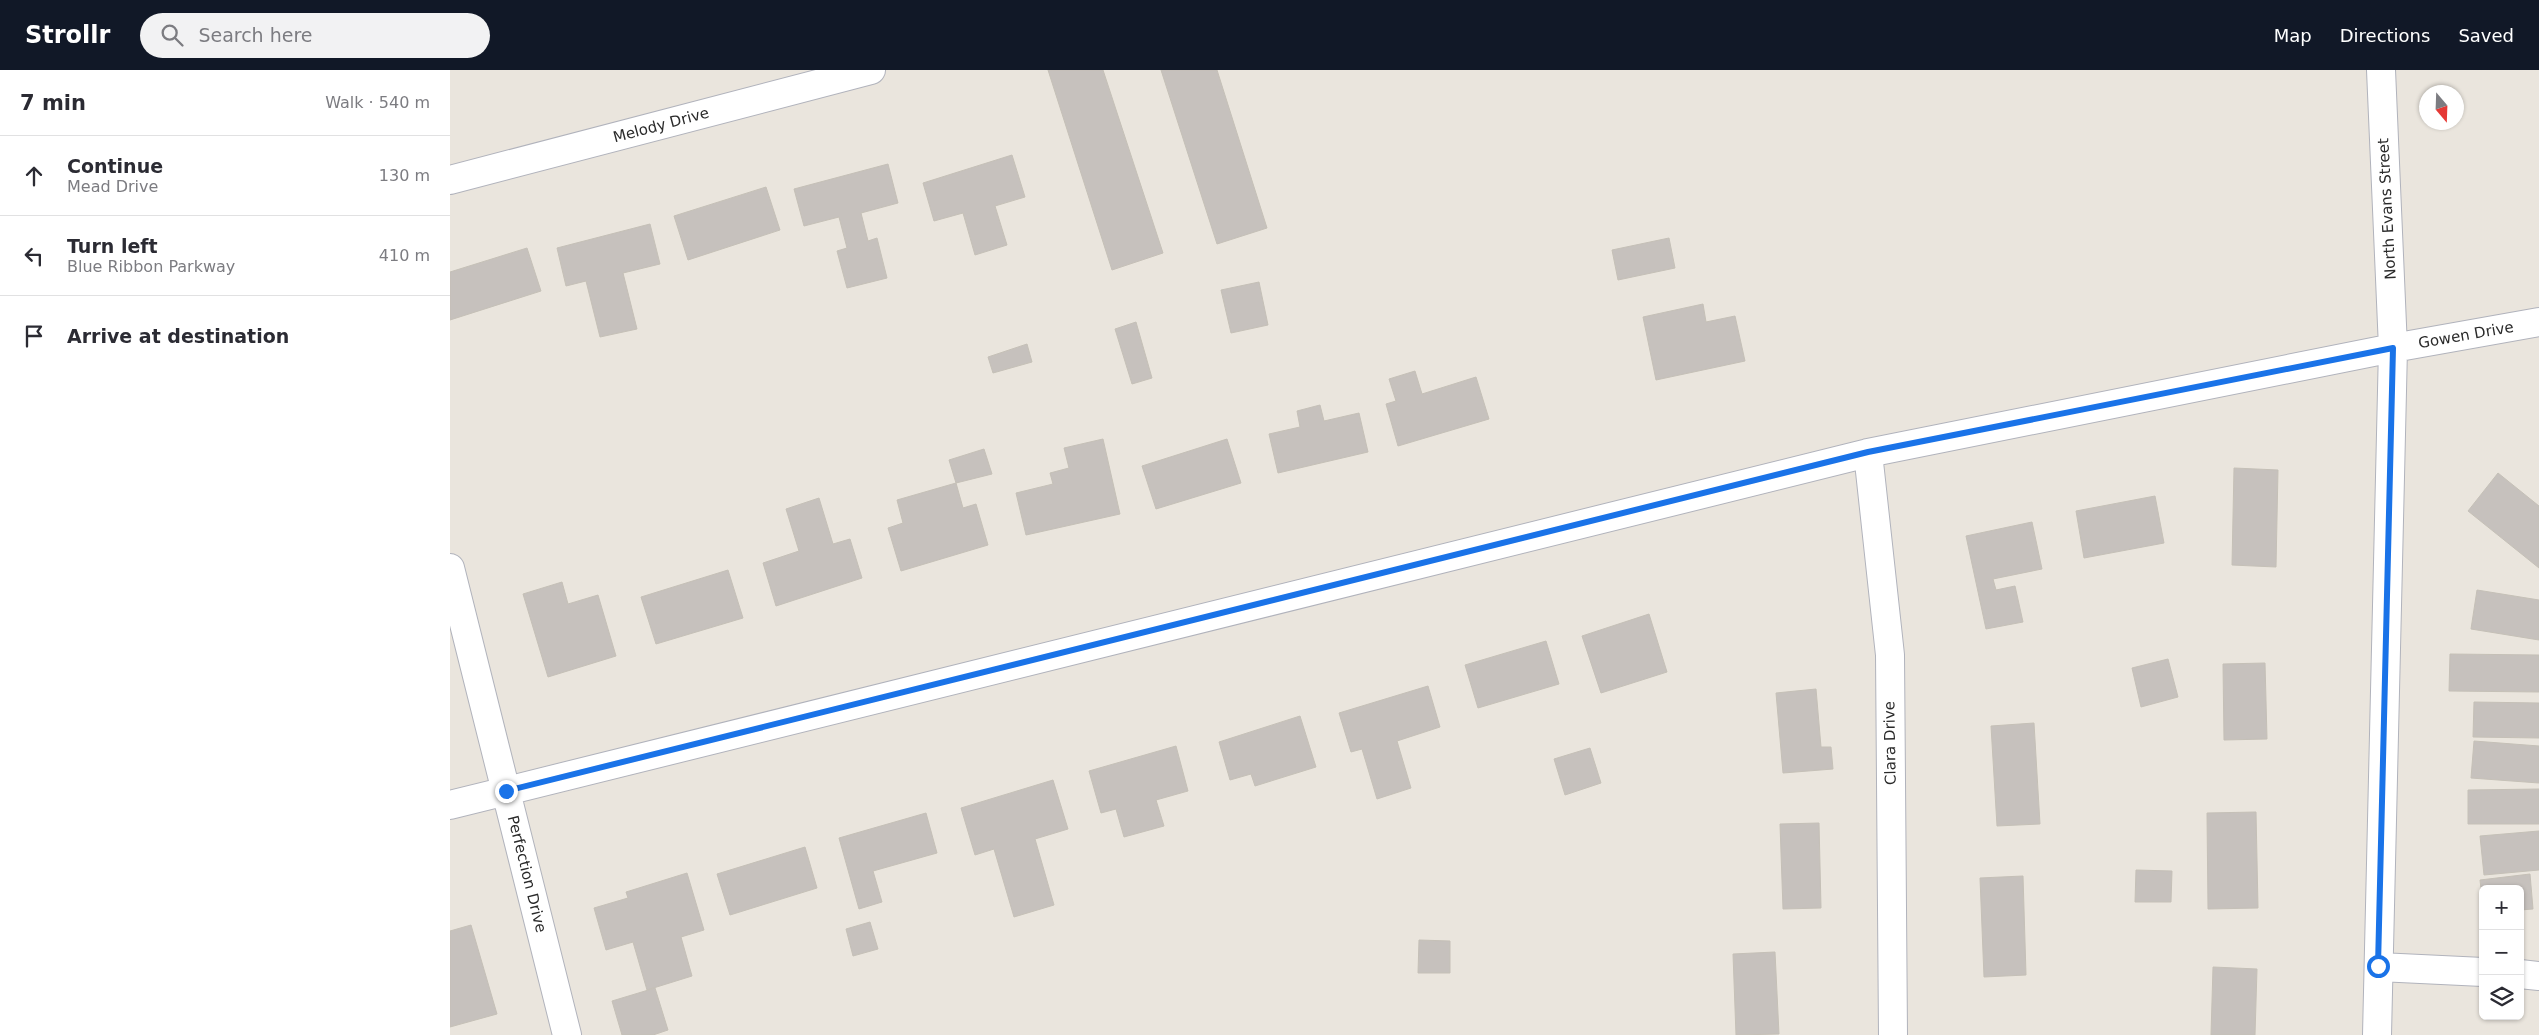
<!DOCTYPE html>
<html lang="en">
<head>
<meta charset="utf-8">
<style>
	body { margin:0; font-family:"DejaVu Sans",sans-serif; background:#f2f2f3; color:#2b2b33 }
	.controls { position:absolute; right:15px; bottom:15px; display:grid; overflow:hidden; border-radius:8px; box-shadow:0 1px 4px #0004 }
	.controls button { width:45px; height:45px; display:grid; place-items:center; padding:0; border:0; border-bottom:1px solid #e1e1e2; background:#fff; color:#2b2b33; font:25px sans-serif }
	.compass { position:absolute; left:1969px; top:15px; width:45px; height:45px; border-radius:50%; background:#fff; box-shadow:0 1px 4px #0004; rotate:161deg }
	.stop { position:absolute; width:15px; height:15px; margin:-11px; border:4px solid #1a73e8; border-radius:50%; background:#fff }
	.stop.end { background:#1a73e8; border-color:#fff; box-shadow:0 1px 5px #0008 }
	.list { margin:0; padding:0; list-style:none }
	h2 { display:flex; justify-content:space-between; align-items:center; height:65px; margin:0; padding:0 20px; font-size:21px }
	h2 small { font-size:16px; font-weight:400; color:#7c7c81 }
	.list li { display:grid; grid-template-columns:32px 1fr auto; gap:15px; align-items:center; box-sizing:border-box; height:80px; padding:0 20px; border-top:1px solid #e1e1e2 }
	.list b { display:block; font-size:19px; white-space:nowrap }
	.list p { margin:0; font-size:16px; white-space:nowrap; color:#7c7c81 }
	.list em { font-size:16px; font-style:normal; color:#7c7c81 }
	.icon { flex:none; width:28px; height:28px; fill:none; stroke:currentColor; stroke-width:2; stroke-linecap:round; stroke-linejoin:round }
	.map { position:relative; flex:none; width:2089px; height:965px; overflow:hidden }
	header { display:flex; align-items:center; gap:30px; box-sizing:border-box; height:70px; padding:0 25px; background:#111827; color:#fff }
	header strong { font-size:24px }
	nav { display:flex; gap:28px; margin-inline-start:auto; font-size:18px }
	.search { width:350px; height:45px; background:#f2f2f3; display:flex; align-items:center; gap:12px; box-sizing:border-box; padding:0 18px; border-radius:28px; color:#7c7c81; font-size:19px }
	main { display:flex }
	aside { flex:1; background:#fff }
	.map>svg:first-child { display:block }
</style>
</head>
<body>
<header>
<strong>Strollr</strong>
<div class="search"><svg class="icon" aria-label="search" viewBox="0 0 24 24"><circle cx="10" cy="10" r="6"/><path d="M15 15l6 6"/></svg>Search here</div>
<nav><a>Map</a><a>Directions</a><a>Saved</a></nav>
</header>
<main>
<aside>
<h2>7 min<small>Walk · 540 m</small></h2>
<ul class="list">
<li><svg class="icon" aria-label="ahead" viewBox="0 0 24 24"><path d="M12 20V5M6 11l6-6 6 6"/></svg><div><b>Continue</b><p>Mead Drive</p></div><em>130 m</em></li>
<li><svg class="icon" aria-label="left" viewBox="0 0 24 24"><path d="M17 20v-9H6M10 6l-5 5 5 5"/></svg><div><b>Turn left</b><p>Blue Ribbon Parkway</p></div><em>410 m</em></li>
<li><svg class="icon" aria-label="arrive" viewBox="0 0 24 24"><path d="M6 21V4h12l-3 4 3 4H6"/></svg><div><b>Arrive at destination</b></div></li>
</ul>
</aside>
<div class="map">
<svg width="2089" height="965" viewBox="0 0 2089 965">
	<rect width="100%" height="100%" fill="#eae5dd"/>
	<path fill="#c6c1bd" stroke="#c5c0b7" d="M598,0h55l60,183 -51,17z
		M711,0h56l50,158 -50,16z
		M562,85l13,42 -30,9 12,39 -32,10 -12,-42 -29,8 -11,-38z
		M438,94l10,39 -37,10 7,28 9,-3 10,40 -40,10 -10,-37 10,-3 -8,-31 -35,9 -10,-37z
		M316,117l14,43 -92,30 -14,-44z
		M200,154l10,40 -37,9 14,56 -37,8 -14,-56 -20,5 -9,-38z
		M1219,168l6,30 -57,12 -6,-30z
		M77,178l14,43 -91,29v-48z
		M809,212l9,43 -37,8 -10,-43z
		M1253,234l3,18 29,-6 10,45 -89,19 -13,-63z
		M686,252l16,56 -20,6 -17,-55z
		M577,274l5,18 -39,11 -5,-16z
		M965,301l7,23 54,-17 13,42 -91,27 -12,-42 10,-3 -7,-22z
		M870,335l4,16 35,-8 9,39 -90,21 -9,-39 31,-7 -3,-16z
		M653,369l17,75 -94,21 -10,-42 37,-9 -3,-11 19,-5 -5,-20z
		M777,369l14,44 -85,26 -14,-43z
		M534,379l8,25 -36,9 -7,-23z
		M1784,398l44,2 -2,97 -44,-2z
		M2048,403l41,33v62l-71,-57z
		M506,413l7,25 13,-4 12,41 -87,26 -13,-43 15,-5 -6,-23z
		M1705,426l9,47 -80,15 -8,-47z
		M369,428l14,46 17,-5 12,39 -86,28 -13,-43 36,-12 -13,-42z
		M1582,452l10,47 -49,10 3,11 19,-4 8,36 -37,7 -20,-93z
		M278,500l15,48 -87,26 -15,-47z
		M112,512l6,22 30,-9 18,61 -68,21 -25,-83z
		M2027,520l62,10v40l-68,-11z
		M1199,544l18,58 -66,21 -19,-57z
		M1096,571l13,43 -81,24 -13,-43z
		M2000,584l89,1v37l-90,-1z
		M1718,589l10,38 -37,10 -9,-39z
		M1815,593l2,76 -43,1 -1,-76z
		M978,616l12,41 -43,14 14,47 -34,11 -15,-50 -11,3 -12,-39z
		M1366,619l5,58h10l2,22 -50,4 -7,-80z
		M2024,632l65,1v35l-66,-1z
		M850,646l16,51 -61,19 -4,-12 -21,6 -11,-38z
		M1584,653l6,101 -43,2 -6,-100z
		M2024,671l65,5v37l-68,-5z
		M726,676l12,45 -32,9 8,26 -40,11 -8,-28 -15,4 -12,-42z
		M1140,678l11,35 -36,12 -11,-36z
		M603,710l15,49 -33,10 19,66 -40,12 -20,-68 -19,6 -14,-47z
		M2089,719v35h-71v-34z
		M1806,742l2,96 -50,1 -1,-96z
		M476,743l11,40 -64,18 9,31 -23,7 -20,-71z
		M1369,753l2,85 -38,1 -3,-85z
		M2089,761v39l-55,5 -4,-39z
		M355,777l12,41 -87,27 -13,-41z
		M1686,800l36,1 -1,31h-36z
		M237,803l17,57 -23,7 11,39 -45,14 -14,-48 -27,8 -12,-42 34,-10 -2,-6z
		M2080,804l3,35 -13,1v-21h-37v18l-3,-27z
		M1573,806l3,99 -42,2 -4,-99z
		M420,852l8,27 -25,7 -7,-27z
		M21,855l26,89 -47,13v-96z
		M969,870l31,1v32h-32z
		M1325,882l4,82 -43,1 -3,-81z
		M1763,897l44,2 -2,66h-44z
		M205,918l13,42 -15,5h-31l-10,-34z"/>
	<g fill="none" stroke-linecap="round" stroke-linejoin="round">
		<g stroke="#b1b3bc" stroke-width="30">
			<path id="minor" d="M0,110l421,-110
				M1418,383l22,202 3,380
				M0,498l117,467
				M0,735l1418,-352 525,-105 146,-26
				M1929,897l104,5
				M2070,904l19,2
				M1927,965l16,-687 -12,-278"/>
		</g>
		<use href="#minor" stroke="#fff" stroke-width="28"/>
	</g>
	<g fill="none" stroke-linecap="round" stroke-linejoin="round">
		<path stroke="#1a73e8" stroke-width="6" d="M56,721l1362,-339 525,-104 -15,618"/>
	</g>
	<g text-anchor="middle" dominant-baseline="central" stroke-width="4.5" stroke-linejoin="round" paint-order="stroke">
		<g font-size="15" fill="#2a2a2a" stroke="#fff">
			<text transform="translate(211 55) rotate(-15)">Melody Drive</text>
			<text transform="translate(1937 139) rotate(-93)">North Evans Street</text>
			<text transform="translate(2016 265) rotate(-10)">Gowen Drive</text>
			<text transform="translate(1440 673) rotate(-91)">Clara Drive</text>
			<text transform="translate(77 804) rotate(76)">Perfection Drive</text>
		</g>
	</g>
</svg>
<div class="controls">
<button>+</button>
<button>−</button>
<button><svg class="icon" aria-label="layers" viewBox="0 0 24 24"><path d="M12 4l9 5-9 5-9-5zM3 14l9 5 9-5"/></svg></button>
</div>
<svg class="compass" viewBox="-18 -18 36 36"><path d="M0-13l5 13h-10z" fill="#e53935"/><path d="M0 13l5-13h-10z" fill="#7c7c81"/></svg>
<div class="stop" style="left:1928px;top:896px"></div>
<div class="stop end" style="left:56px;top:721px"></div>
</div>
</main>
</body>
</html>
